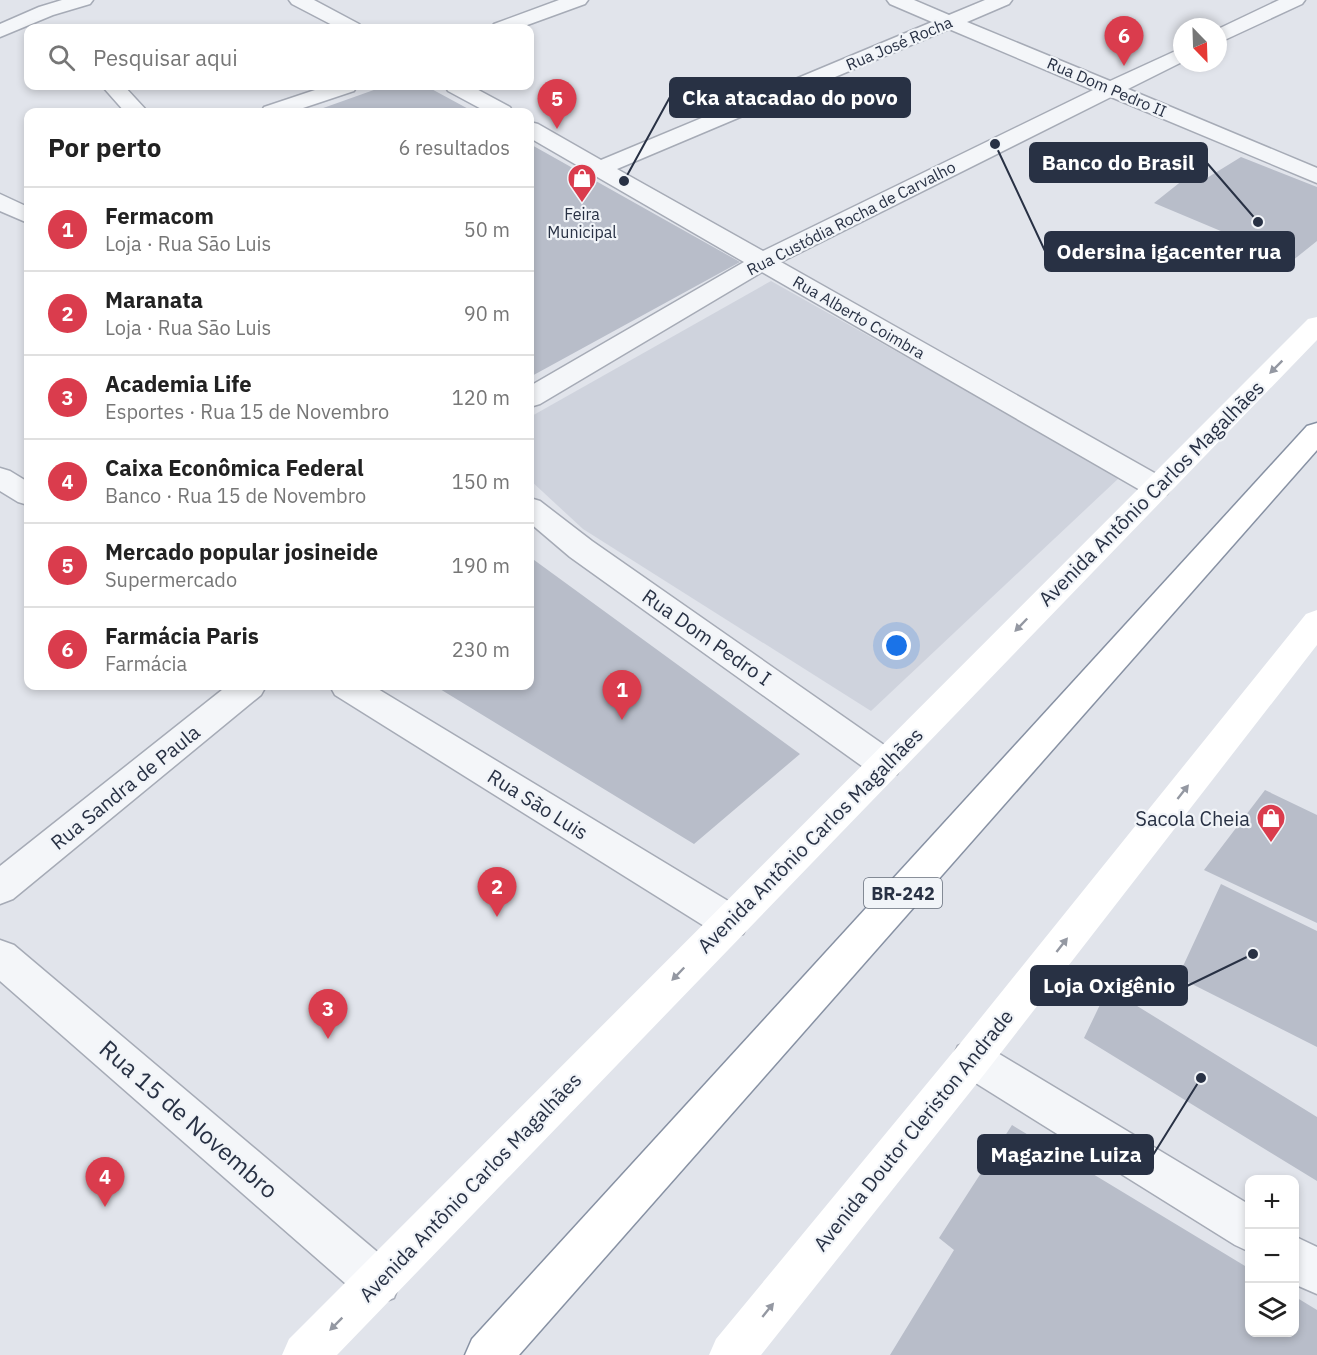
<!DOCTYPE html>
<html lang="pt">
<head>
<meta charset="utf-8">
<style>
	body { margin:0; font-family:"IBM Plex Sans",sans-serif; background:#f2f2f2; color:#222 }
	.controls { position:absolute; right:18px; bottom:18px; display:grid; overflow:hidden; border-radius:12px; box-shadow:0 3px 9px #0003 }
	.controls button { width:54px; height:54px; display:grid; place-items:center; padding:0; border:0; border-bottom:2px solid #e0e0e0; background:#fff; color:#222; font:30px sans-serif }
	.compass { position:absolute; left:1173px; top:18px; width:54px; height:54px; border-radius:50%; background:#fff; box-shadow:0 3px 9px #0003; rotate:157deg }
	.you { position:absolute; left:897px; top:646px; width:21px; height:21px; margin:-15px; border:4px solid #fff; border-radius:50%; background:#1a73e8; box-shadow:0 0 0 9px #1a73e833 }
	.badge { display:grid; place-items:center; width:39px; height:39px; border-radius:50%; background:#da3c4d; color:#fff; font-size:20px; font-weight:700 }
	.pin { position:absolute; translate:-50% -50px; filter:drop-shadow(0 2px 3px #0008) }
	.pin::after { content:''; position:absolute; top:32px; width:21px; height:18px; background:inherit; clip-path:polygon(0 0,100% 0,50% 100%) }
	.list { margin:0; padding:0; list-style:none }
	h2 { display:flex; justify-content:space-between; align-items:center; height:78px; margin:0; padding:0 24px; font-size:26px }
	h2 small { font-size:20px; font-weight:400; color:#767676 }
	.list li { display:grid; grid-template-columns:39px 1fr auto; gap:18px; align-items:center; box-sizing:border-box; height:84px; padding:0 24px; border-top:2px solid #e0e0e0 }
	.list b { display:block; font-size:22px; white-space:nowrap }
	.list p { margin:0; font-size:20px; white-space:nowrap; color:#767676 }
	.list em { font-size:20px; font-style:normal; color:#767676 }
	.icon { flex:none; width:33px; height:33px; fill:none; stroke:currentColor; stroke-width:2; stroke-linecap:round; stroke-linejoin:round }
	.map { position:relative; flex:none; width:1317px; height:1355px; overflow:hidden }
	.search { position:absolute; background:#fff; box-shadow:0 3px 9px #0003; left:24px; top:24px; width:510px; height:66px; display:flex; align-items:center; gap:15px; box-sizing:border-box; padding:0 21px; border-radius:12px; color:#767676; font-size:22px }
	.panel { position:absolute; background:#fff; box-shadow:0 3px 9px #0003; left:24px; top:108px; width:510px; height:582px; border-radius:12px }
	.map>svg:first-child { display:block }
</style>
</head>
<body>
<div class="map">
<svg width="1317" height="1355" viewBox="0 0 1317 1355">
	<rect width="100%" height="100%" fill="#e1e4eb"/>
	<path fill="#cfd3dd" d="M771,281l349,196 -249,234 -288,-182 -53,-49v-63z"/>
	<path fill="#b8bdc9" d="M385,86h41l48,26h-162z
		M530,144l210,118 -210,115z
		M1241,157l76,30v54l-25,20 -138,-58 34,-27 14,5z
		M530,557l270,197 -106,90 -259,-158h95z
		M1265,790l52,25v108l-113,-53z
		M1221,884l96,47v116l-139,-70z
		M1108,988l209,129v64l-233,-143z
		M1012,1125l238,144v63h44v-36l23,14v45h-427l64,-105 -15,-12z"/>
	<g fill="none" stroke-linecap="round" stroke-linejoin="round">
		<g stroke="#a6abb6" stroke-width="3">
			<path id="street" d="M62,0h31l-3,4 -37,11 -53,22v-13l39,-17z
				M289,0h25l45,24 3,4h-24l-46,-24z
				M559,0h29l-3,4 -66,24h-28l3,-4z
				M887,0h27l35,15 36,-15h27l-3,4 -42,18 143,59 72,-33v14l-54,27 189,79v15l-206,-86 -330,165 386,218 5,7 -5,7 -10,3 -10,-3 -385,-222 -222,132 -10,3v-21l214,-124 -214,-124v-16l8,2 63,36 331,-138 -42,-18zM949,29l144,61 -330,161 -146,-82z
				M1279,0h26l-3,4 -84,39v-14z
				M102,86h22l24,26h-23z
				M327,86h30l-3,5 -63,21h-30l3,-5z
				M445,86h26l39,21 3,5h-26l-39,-21z
				M0,194l28,13v16l-28,-12z
				M0,468l10,3 18,11v23l-10,-3 -18,-11z
				M530,498l10,3 52,40 305,213 5,10 -5,10 -12,4 -12,-4 -303,-217 -40,-34z
				M227,686h39l-5,9 -248,204 -13,5v-38z
				M330,686h43l370,224 6,12 -6,12 -13,4 -13,-4 -382,-239z
				M0,940l14,5 380,321 6,16 -6,16 -16,6 -16,-6 -362,-317z
				M972,1040l14,6 264,159v47l-15,-7 -277,-173 -6,-13 6,-13z
				M1294,1236l23,11v47l-23,-10z"/>
		</g>
		<g stroke="#8791a3" stroke-width="3">
			<path id="highway" d="M1317,423v27l-798,905h-54l7,-16 835,-913z"/>
		</g>
		<use href="#street" fill="#f4f6f9" fill-rule="evenodd"/>
		<path fill="#fff" fill-rule="evenodd" d="M1317,317v23l-980,1015h-55l7,-16 1019,-1020z
			M1317,610v35l-331,427 -225,283h-52l7,-16 242,-293 348,-432z"/>
		<use href="#highway" fill="#fff" fill-rule="evenodd"/>
	</g>
	<defs><path id="oneway-solid" d="M-6-.8H1V-3.2L6.5 0L1 3.2V.8H-6Z" transform="scale(1.5)"/></defs>
	<g fill="#9498a2">
		<use href="#oneway-solid" transform="translate(1276 367) rotate(135)"/>
		<use href="#oneway-solid" transform="translate(1021 625) rotate(134)"/>
		<use href="#oneway-solid" transform="translate(1183 792) rotate(-52)"/>
		<use href="#oneway-solid" transform="translate(1062 945) rotate(-52)"/>
		<use href="#oneway-solid" transform="translate(678 974) rotate(134)"/>
		<use href="#oneway-solid" transform="translate(768 1310) rotate(-51)"/>
		<use href="#oneway-solid" transform="translate(336 1324) rotate(135)"/>
	</g>
	<defs>
		<g id="shop-pin" transform="scale(1.5)"><path d="M0 17L-7.5 6A9.5 9.5 0 1 1 7.5 6Z" fill="#da3c4d" stroke="#f1f4f8"/><path d="M-5-2.5h2.3a2.7 3.5 0 0 1 5.4 0H5L5.5 6h-11ZM-1.5-2.5h3a1.5 2.3 0 0 0-3 0Z" fill="#fff"/></g>
	</defs>
	<g fill-rule="evenodd">
		<use href="#shop-pin" x="582" y="178"/>
		<use href="#shop-pin" x="1271" y="818"/>
	</g>
	<g text-anchor="middle" dominant-baseline="central" stroke-width="4.5" stroke-linejoin="round" paint-order="stroke">
		<g font-size="16" fill="#283144" stroke="#f1f4f8">
			<text transform="translate(899 43) rotate(-23)">Rua José Rocha</text>
			<text transform="translate(1107 87) rotate(23)">Rua Dom Pedro II</text>
			<text transform="translate(851 218) rotate(-27)">Rua Custódia Rocha de Carvalho</text>
			<text transform="translate(859 317) rotate(30)">Rua Alberto Coimbra</text>
		</g>
		<g font-size="16" fill="#283144" stroke="#f1f4f8">
			<text x="582" y="214">Feira<tspan x="582" dy="18">Municipal</tspan></text>
		</g>
		<rect fill="#f1f4f8" stroke="#646c7a" stroke-width="1.5" x="864" y="878" width="78" height="30" rx="4.5"/>
		<g font-size="18" font-weight="bold" fill="#283144">
			<text x="903" y="893">BR-242</text>
		</g>
		<g font-size="20" fill="#283144" stroke="#f1f4f8">
			<text transform="translate(1151 493) rotate(-45)">Avenida Antônio Carlos Magalhães</text>
			<text transform="translate(707 637) rotate(35)">Rua Dom Pedro I</text>
			<text transform="translate(125 787) rotate(-39)">Rua Sandra de Paula</text>
			<text transform="translate(538 804) rotate(32)">Rua São Luis</text>
			<text transform="translate(810 840) rotate(-45)">Avenida Antônio Carlos Magalhães</text>
			<text transform="translate(913 1130) rotate(-51)">Avenida Doutor Cleriston Andrade</text>
			<text transform="translate(470 1187) rotate(-46)">Avenida Antônio Carlos Magalhães</text>
		</g>
		<g font-size="20" fill="#283144" stroke="#f1f4f8" text-anchor="end">
			<text x="1250" y="818">Sacola Cheia</text>
		</g>
		<g font-size="24" fill="#283144" stroke="#f1f4f8">
			<text transform="translate(189 1119) rotate(41)">Rua 15 de Novembro</text>
		</g>
	</g>
	<path fill="none" stroke="#283144" stroke-width="2" d="M624 181L670 97M1258 222L1207 163M995 144L1045 251M1253 954L1187 986M1201 1078L1153 1155"/>
	<g fill="#283144" stroke="#f1f4f8" stroke-width="2">
		<circle cx="624" cy="181" r="6"/>
		<circle cx="1258" cy="222" r="6"/>
		<circle cx="995" cy="144" r="6"/>
		<circle cx="1253" cy="954" r="6"/>
		<circle cx="1201" cy="1078" r="6"/>
	</g>
	<g fill="#283144" stroke="#283144" stroke-width="2">
		<rect x="670" y="78" width="240" height="39" rx="6"/>
		<rect x="1030" y="143" width="177" height="39" rx="6"/>
		<rect x="1045" y="232" width="249" height="39" rx="6"/>
		<rect x="1031" y="966" width="156" height="39" rx="6"/>
		<rect x="978" y="1135" width="175" height="39" rx="6"/>
	</g>
	<g font-size="21" text-anchor="middle" font-weight="bold" fill="#fff">
		<text x="790" y="105">Cka atacadao do povo</text>
		<text x="1118" y="170">Banco do Brasil</text>
		<text x="1169" y="259">Odersina igacenter rua</text>
		<text x="1109" y="993">Loja Oxigênio</text>
		<text x="1066" y="1162">Magazine Luiza</text>
	</g>
</svg>
<div class="controls">
<button>+</button>
<button>−</button>
<button><svg class="icon" aria-label="layers" viewBox="0 0 24 24"><path d="M12 4l9 5-9 5-9-5zM3 14l9 5 9-5"/></svg></button>
</div>
<svg class="compass" viewBox="-18 -18 36 36"><path d="M0-13l5 13h-10z" fill="#e53935"/><path d="M0 13l5-13h-10z" fill="#767676"/></svg>
<div class="you"></div>
<div class="pin badge" style="left:622px;top:720px">1</div>
<div class="pin badge" style="left:497px;top:917px">2</div>
<div class="pin badge" style="left:328px;top:1039px">3</div>
<div class="pin badge" style="left:105px;top:1207px">4</div>
<div class="pin badge" style="left:557px;top:129px">5</div>
<div class="pin badge" style="left:1124px;top:66px">6</div>
<div class="search"><svg class="icon" aria-label="search" viewBox="0 0 24 24"><circle cx="10" cy="10" r="6"/><path d="M15 15l6 6"/></svg>Pesquisar aqui</div>
<section class="panel">
<h2>Por perto<small>6 resultados</small></h2>
<ul class="list">
<li><span class="badge">1</span><div><b>Fermacom</b><p>Loja · Rua São Luis</p></div><em>50 m</em></li>
<li><span class="badge">2</span><div><b>Maranata</b><p>Loja · Rua São Luis</p></div><em>90 m</em></li>
<li><span class="badge">3</span><div><b>Academia Life</b><p>Esportes · Rua 15 de Novembro</p></div><em>120 m</em></li>
<li><span class="badge">4</span><div><b>Caixa Econômica Federal</b><p>Banco · Rua 15 de Novembro</p></div><em>150 m</em></li>
<li><span class="badge">5</span><div><b>Mercado popular josineide</b><p>Supermercado</p></div><em>190 m</em></li>
<li><span class="badge">6</span><div><b>Farmácia Paris</b><p>Farmácia</p></div><em>230 m</em></li>
</ul>
</section>
</div>
</body>
</html>
